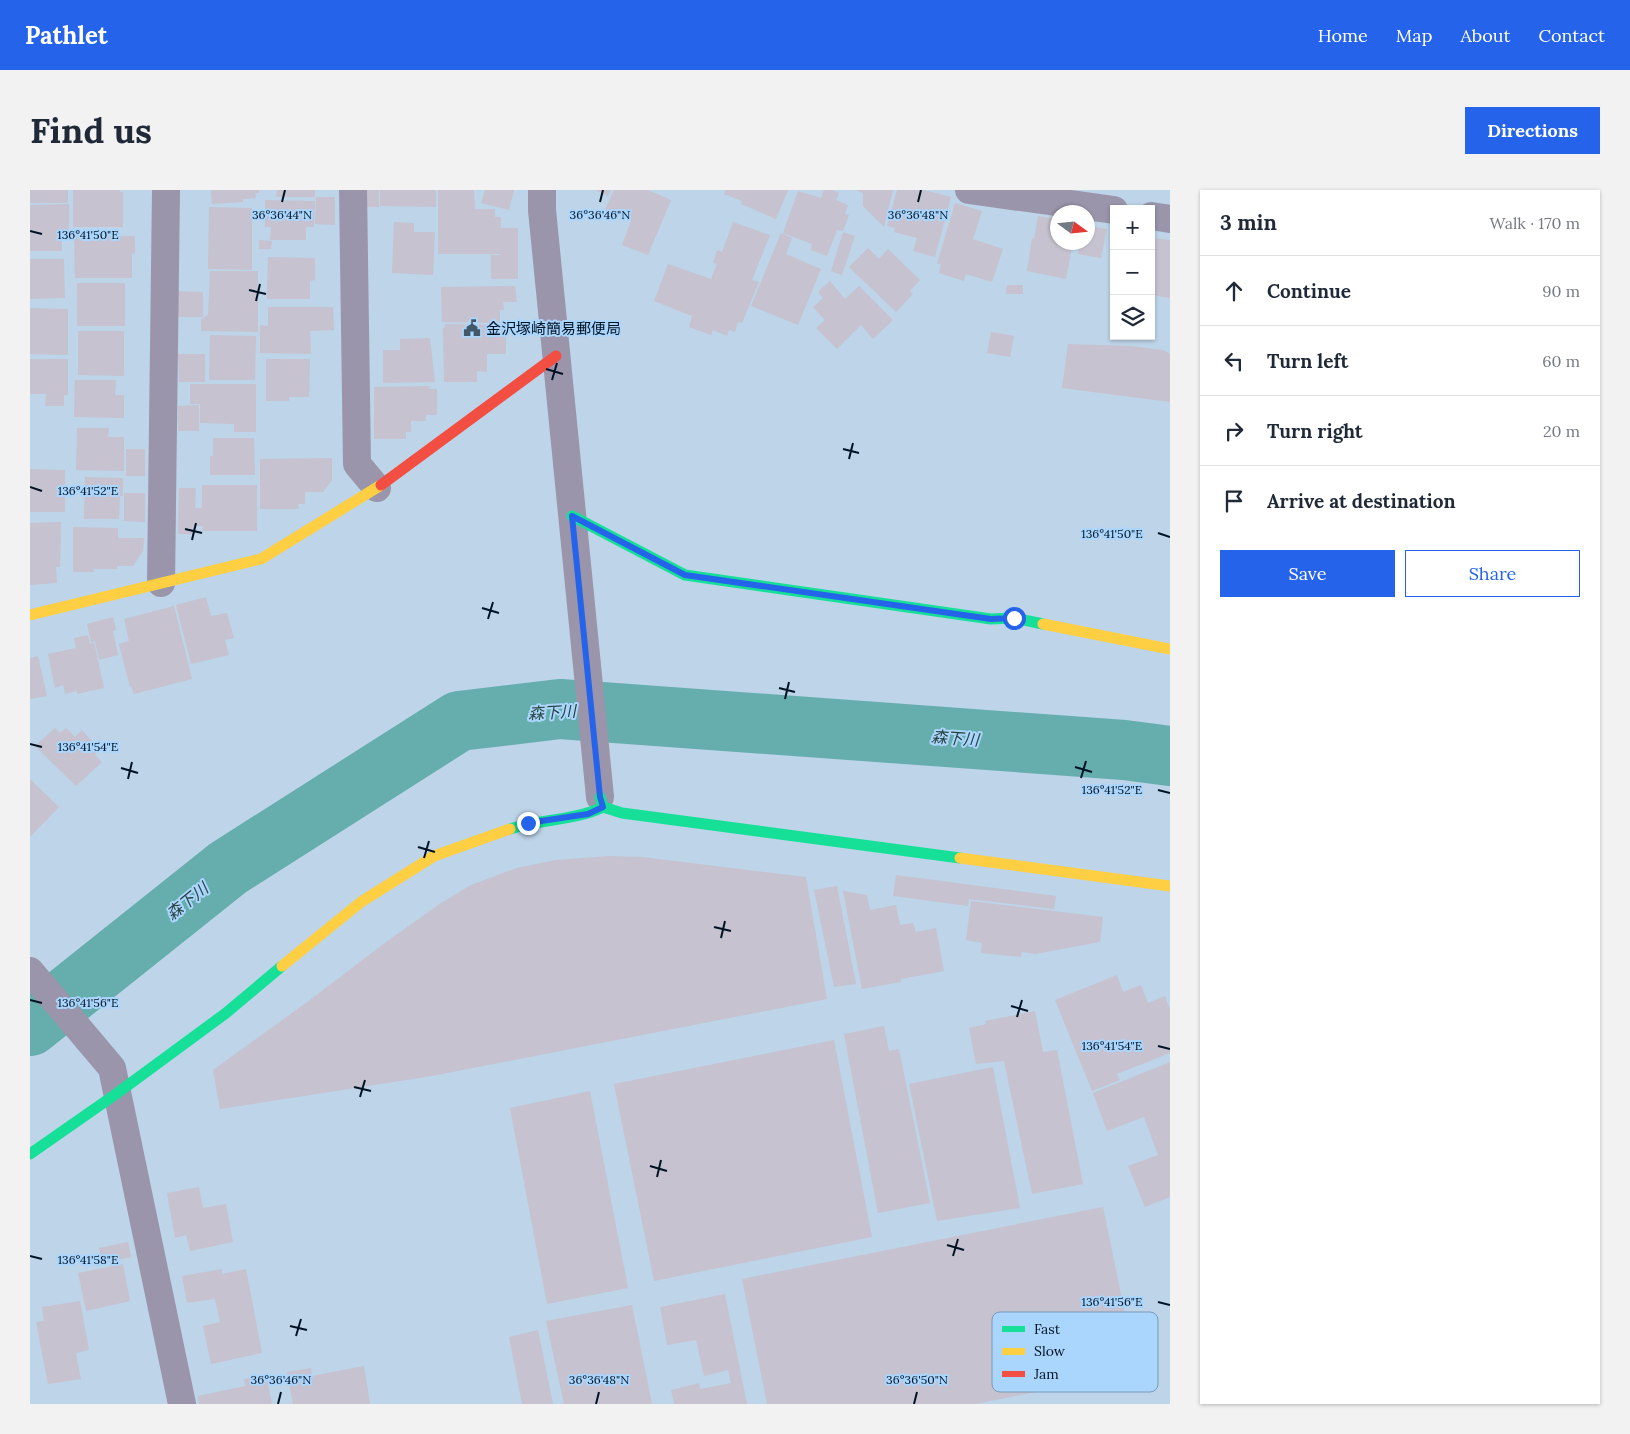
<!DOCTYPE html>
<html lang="en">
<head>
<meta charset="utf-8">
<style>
	body { margin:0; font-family:Lora,"Noto Sans JP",serif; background:#f2f2f3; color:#1f2937 }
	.controls { position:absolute; right:15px; top:15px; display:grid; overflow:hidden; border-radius:0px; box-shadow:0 1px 4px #0004 }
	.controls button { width:45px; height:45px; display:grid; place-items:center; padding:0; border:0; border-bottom:1px solid #e0e1e3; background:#fff; color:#1f2937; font:25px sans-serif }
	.compass { position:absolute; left:1020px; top:15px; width:45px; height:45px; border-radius:50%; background:#fff; box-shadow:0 1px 4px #0004; rotate:105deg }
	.stop { position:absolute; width:15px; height:15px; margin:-11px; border:4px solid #2563eb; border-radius:50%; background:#fff }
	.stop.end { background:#2563eb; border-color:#fff; box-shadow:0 1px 5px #0008 }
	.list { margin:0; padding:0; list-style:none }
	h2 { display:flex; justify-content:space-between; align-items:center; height:65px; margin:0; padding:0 20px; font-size:21px }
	h2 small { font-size:16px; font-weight:400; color:#747a83 }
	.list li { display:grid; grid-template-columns:32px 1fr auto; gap:15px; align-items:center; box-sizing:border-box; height:70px; padding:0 20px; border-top:1px solid #e0e1e3 }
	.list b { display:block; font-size:19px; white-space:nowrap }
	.list em { font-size:16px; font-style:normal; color:#747a83 }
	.actions { display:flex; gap:10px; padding:15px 20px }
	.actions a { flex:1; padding:11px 0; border:1px solid #2563eb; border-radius:0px; text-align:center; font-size:18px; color:#2563eb }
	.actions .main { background:#2563eb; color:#fff }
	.icon { flex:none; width:28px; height:28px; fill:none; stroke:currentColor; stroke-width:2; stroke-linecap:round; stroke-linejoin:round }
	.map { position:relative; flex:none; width:1140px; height:1214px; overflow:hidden; border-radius:0px }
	header { display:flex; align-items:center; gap:30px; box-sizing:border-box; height:70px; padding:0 25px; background:#2563eb; color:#fff }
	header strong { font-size:24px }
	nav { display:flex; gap:28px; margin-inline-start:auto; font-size:18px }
	.intro { display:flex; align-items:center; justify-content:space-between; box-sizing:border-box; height:120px; padding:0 30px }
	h1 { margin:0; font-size:35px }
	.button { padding:12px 22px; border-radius:0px; background:#2563eb; color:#fff; font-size:18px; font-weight:700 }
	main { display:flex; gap:30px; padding:0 30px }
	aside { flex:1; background:#fff; border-radius:0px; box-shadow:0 1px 4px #0004 }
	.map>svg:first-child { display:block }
</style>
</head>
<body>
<header>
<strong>Pathlet</strong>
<nav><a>Home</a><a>Map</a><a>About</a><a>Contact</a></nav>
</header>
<div class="intro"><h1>Find us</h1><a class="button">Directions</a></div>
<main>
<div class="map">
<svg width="1140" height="1214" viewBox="0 0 1140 1214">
	<rect width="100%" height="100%" fill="#bdd4e9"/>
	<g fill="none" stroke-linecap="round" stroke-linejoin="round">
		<path stroke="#65aead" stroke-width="60" d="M0,836l198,-158 231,-147 101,-12 564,41 46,6"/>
	</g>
	<path fill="#c6c2cf" d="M0,0h38v13h-38z
		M43,0h47v2h3v35h-50z
		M181,0h48v3h-4l1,5 -13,1v3l-31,2z
		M247,0h38v7h-39z
		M337,0h12v17h-12z
		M350,0h56v17l-56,-1z
		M408,0h36l1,19h20v8h6v11h17v51h-27v-24h9v-1h-62z
		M455,0h29l-5,20 -28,-7z
		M565,0h16l-3,6z
		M584,0h34l23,10 -23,55 -26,-10 9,-24 -26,-11z
		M696,0h62l-12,29 -35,-15 1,-3 -18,-7z
		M794,0h8l7,3 -3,7 12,5 -3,9 4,1 -6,16 -6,-1 -10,26 -16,-6 1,-6 -29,-11 15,-42 23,7z
		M825,0h38l-9,37 -21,-21v-13z
		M867,0h27l27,7 -16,60 -22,-6 4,-13 -23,-6 1,-4 -8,-2z
		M286,7h19v28l-20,-1z
		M235,10l50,1 -1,26h-8v13h-36l1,-13h-6z
		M925,13l27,8 -9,28 30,10 -11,33 -26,-8 -2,7 -25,-8 2,-9h-4z
		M39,14v30h-7v17h-32v-46z
		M179,17l43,1v62l-44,-1z
		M1008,26l20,3v23h15l-7,37 -39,-8 5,-33 2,1z
		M364,32l20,1v9h21l-2,43 -41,-2z
		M703,32l37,13 -18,45 7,2 -17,41 -4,-1 -3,10 -6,-2 -2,6 -14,-6 -2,5 -22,-8 3,-11 -38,-15 14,-37 43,15 6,-15 -4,-1 4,-13 5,2z
		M1058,36l19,3 -6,29 -23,-4 2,-12h8z
		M813,42l12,4 -13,39 -11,-4z
		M751,43l11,5 -6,16 35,15 -23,56 -47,-19z
		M44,46h61v18l-3,-1v25h-57z
		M1121,48l19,2v58l-19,-3z
		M229,50l13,1 -1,8h-12z
		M838,58l11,11 9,-10 32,31 -10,11 3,3 -17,18 -47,-45z
		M238,67l47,1v22l-5,1v18h-43z
		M0,69h34l1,39 -35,1z
		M180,81h48v61l-57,-1v-12l7,-4z
		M800,91l15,18 14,-13 34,34 -20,19 -12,-14 -24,24 -21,-21 9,-8 -12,-13 10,-9 -5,-6z
		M47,93h48v43h-48z
		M977,95h16v9h-17z
		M485,96l2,16h-14l1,8h-4v13l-58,-1 -1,-35z
		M148,101l25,1v25h-25z
		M238,117h65l1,23 -24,1 1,23 -51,-1v-28l8,1z
		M0,118l38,1v46l-38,-1z
		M415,134l61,1v29h-19v18l-10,-1v11h-33l-1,-54 2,-1z
		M48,141h46v45l-46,-1z
		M961,142l23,4 -4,21 -23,-4z
		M180,145l46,1 -1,44h-46z
		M400,148l5,44 -52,1v-33h17v-11z
		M1038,154l63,2 32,4 7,4v48l-108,-14z
		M148,164h27v28h-26z
		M0,169h38v36h-4v11h-19l1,-12h-16z
		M236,169h44l-1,38h-20v4h-23z
		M45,190h41l-1,15h9v23l-50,-1z
		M160,194h66v48h-22v-8l-34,-1v-19h-10z
		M399,196l1,3h7v26h-11v6h-15v11h-5v7h-32v-52z
		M169,215v26h-21v-25z
		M47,238h32l-1,9h16v34l-48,-1z
		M183,248h41l1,37h-45v-19h3z
		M96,259h19v27h-19z
		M302,268v22l-9,12h-18v12h-7l1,5h-39v-50z
		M0,279l35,1v42h-35z
		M55,287l38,1v18h-3l-1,23h-35z
		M172,295h55v46h-55l1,-5h-8v8h-17l1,-46h17l-1,20h7z
		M94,303h21v29l-21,-1z
		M31,332l-1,45h-4l1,16 -27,2v-62z
		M43,337l45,1v10h26l-1,13 -10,15h-16v3h-24l1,3h-21z
		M176,407l5,19 16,-3 7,25 -9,2 4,15 -38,9 -15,-59z
		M144,416l18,73 -58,15 -3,-8 -1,1 -11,-43 10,-3 -5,-22z
		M83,427l3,13 -3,1 5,24 -19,5 -4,-19 -4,1 -4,-18z
		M58,445l2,9 4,-2 10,46 -27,6v-3l-12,3 -2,-9 -8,3 -7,-34 28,-6 -2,-10z
		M8,466l9,40 -17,3v-41z
		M25,538l5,5 6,-5 9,9 7,-7 18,20 -5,5 7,7 -26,24 -41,-40z
		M0,589l29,28 -29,30z
		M579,666l33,1 164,20 21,122 -395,77 -212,33 -7,-39 97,-70 72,-55 59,-42 30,-18 46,-17 39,-8z
		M866,685l160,21 -2,13 -85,-10 -1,7 -75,-10z
		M807,696l19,98 -22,3 -20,-97z
		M813,701l24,4 3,15 26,-5 4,20 13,-2 3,9 20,-4 8,43 -43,8v3l-39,7z
		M941,711l132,16 -3,25 -65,12 -13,-2 -1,5 -40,-4 1,-10 -16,-3z
		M1087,785l6,17 18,-7 7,18 17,-7 5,14v43l-53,21 3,6 -28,11 -37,-91z
		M1005,821l8,41 14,-2 26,134 -51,10 -28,-133 -28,3 -7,-36 17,-4 -1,-3z
		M854,836l5,25 10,-2 31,154 -52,10 -34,-179z
		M804,850l38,197 -218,44 -40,-197z
		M1140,872v135l-25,10 -17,-41 30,-11 -14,-38 -37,14 -14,-38z
		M963,877l27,141 -83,13 -28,-137z
		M560,901l38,197 -81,16 -37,-196z
		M169,997l4,21 23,-4 7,38 -43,9 -4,-16 -11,3 -8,-45z
		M1073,1017l34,165 -162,32h-208l-25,-125z
		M98,1052l3,15 -29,6 -3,-15z
		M93,1074l7,37 -44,10 -8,-38z
		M192,1079v5l24,-5 16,84 -51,11 -8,-38 17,-4 -5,-23 -28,4 -5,-27z
		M695,1104l22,110h-73l-3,-14 28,-7 1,6 31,-6 -3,-13 -24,6 -8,-36 -29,5 -7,-38z
		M50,1111l9,49 -13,3 5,26 -33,5 -12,-62 8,-1 -2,-14z
		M602,1115l20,99h-88l-18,-83z
		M508,1140l15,74h-31l-13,-67z
		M334,1176l6,38h-77l-6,-32 24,-4 1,8z
		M236,1185l6,29h-73l-1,-8 47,-10 -1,-7z"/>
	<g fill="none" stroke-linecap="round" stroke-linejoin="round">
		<path stroke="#9a95ab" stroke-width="28" d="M323,0l4,274 20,24
			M512,0v20l58,587
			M939,0l145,20
			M1121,26l19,3
			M131,393l5,-393
			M0,781l82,97 70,336"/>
		<path stroke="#16e098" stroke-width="11" d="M542,326l113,59 306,44 23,-1 29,6
			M570,607l3,10 19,6 338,45
			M480,639c30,-10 64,-8 93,-22
			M0,964l86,-60 110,-81 56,-47"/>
		<path stroke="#ffcf43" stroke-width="11" d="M0,425l231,-56 120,-74
			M1013,434l127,25
			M930,668l210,28
			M252,776l79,-64 73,-46 76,-27"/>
		<path stroke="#f24e42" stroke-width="11" d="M351,295l175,-129"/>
	</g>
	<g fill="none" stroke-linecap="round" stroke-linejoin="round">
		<path stroke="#2563eb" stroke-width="6" d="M498,633l60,-9 15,-7 -3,-10 -28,-281 113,59 306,44 23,-1"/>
	</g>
	<path fill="none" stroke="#001324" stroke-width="2" d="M252,12l3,-12M570,12l3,-12M888,12l3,-12M0,41l12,3M219,100l17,4M226,111l4,-17M516,179l17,5M522,190l5,-17M813,259l16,4M819,269l4,-16M0,297l12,4M155,339l17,4M1128,343l12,4M162,350l4,-17M452,418l17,5M458,429l5,-17M749,498l16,4M755,509l4,-17M0,554l12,3M1045,577l17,5M91,578l17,5M1051,588l5,-17M98,589l4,-17M1128,600l12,3M388,657l17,5M394,668l5,-17M684,737l17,4M691,748l4,-17M0,810l12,3M981,816l17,5M987,827l5,-17M1128,856l12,3M324,897l17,4M330,907l5,-17M620,976l17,5M627,987l4,-17M917,1055l17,5M0,1066l12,3M923,1066l5,-17M1128,1112l12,3M260,1136l17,4M266,1146l5,-17M248,1214l3,-12M566,1214l3,-12M884,1214l3,-12"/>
	<defs>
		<g id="civic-bare" transform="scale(1.35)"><path d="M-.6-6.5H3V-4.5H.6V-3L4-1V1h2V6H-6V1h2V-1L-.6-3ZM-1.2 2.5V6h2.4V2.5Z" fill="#425769" stroke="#aad5fc" stroke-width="2.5" paint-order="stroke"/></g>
	</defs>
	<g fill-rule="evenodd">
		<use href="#civic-bare" x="442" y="138"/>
	</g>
	<g text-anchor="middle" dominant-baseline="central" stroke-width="4" stroke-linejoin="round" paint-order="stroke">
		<g font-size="15" fill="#001324" stroke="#aad5fc" text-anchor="start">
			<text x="456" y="138">金沢塚崎簡易郵便局</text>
		</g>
		<g font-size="16" font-style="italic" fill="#274440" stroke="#aad5fc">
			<text transform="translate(522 522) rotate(-3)">森下川</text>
			<text transform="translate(925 548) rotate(4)">森下川</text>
			<text transform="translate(157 711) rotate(-39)">森下川</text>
		</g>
	</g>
	<rect x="962" y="1122" width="166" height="80" rx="8" fill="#aad5fc" stroke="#779bbb" stroke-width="1"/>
	<rect x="972" y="1136" width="23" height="6" fill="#16e098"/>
	<rect x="972" y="1158" width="23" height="7" fill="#ffcf43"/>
	<rect x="972" y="1181" width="23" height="6" fill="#f24e42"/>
	<g font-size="14" fill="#001324">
		<text x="1004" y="1144">Fast</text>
		<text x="1004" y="1166">Slow</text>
		<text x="1004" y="1189">Jam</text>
	</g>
	<g font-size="12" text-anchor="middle" fill="#001324" stroke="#aad5fc" stroke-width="4" stroke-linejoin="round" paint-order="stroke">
		<text x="252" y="29">36°36'44"N</text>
		<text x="570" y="29">36°36'46"N</text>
		<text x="888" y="29">36°36'48"N</text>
		<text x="58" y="49">136°41'50"E</text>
		<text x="58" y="305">136°41'52"E</text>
		<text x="1082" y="348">136°41'50"E</text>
		<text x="58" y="561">136°41'54"E</text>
		<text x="1082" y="604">136°41'52"E</text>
		<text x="58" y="817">136°41'56"E</text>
		<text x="1082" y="860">136°41'54"E</text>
		<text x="58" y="1074">136°41'58"E</text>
		<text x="1082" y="1116">136°41'56"E</text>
		<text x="251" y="1194">36°36'46"N</text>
		<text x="569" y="1194">36°36'48"N</text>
		<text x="887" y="1194">36°36'50"N</text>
	</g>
</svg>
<div class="controls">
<button>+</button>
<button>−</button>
<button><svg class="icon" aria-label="layers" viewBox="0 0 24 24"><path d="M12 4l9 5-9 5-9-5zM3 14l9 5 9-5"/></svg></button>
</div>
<svg class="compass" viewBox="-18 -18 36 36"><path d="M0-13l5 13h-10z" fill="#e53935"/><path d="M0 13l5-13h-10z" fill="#747a83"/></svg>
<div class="stop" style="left:984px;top:428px"></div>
<div class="stop end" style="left:498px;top:633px"></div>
</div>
<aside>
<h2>3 min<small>Walk · 170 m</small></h2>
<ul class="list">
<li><svg class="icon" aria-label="ahead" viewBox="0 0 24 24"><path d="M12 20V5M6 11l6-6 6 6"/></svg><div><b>Continue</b></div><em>90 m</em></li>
<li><svg class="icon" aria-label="left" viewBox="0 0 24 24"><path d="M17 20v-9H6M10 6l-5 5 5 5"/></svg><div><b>Turn left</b></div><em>60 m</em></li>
<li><svg class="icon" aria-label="right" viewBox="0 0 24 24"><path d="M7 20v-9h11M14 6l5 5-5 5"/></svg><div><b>Turn right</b></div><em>20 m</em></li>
<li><svg class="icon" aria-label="arrive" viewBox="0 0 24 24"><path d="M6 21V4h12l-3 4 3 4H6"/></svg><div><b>Arrive at destination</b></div></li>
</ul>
<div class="actions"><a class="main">Save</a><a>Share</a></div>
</aside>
</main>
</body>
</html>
